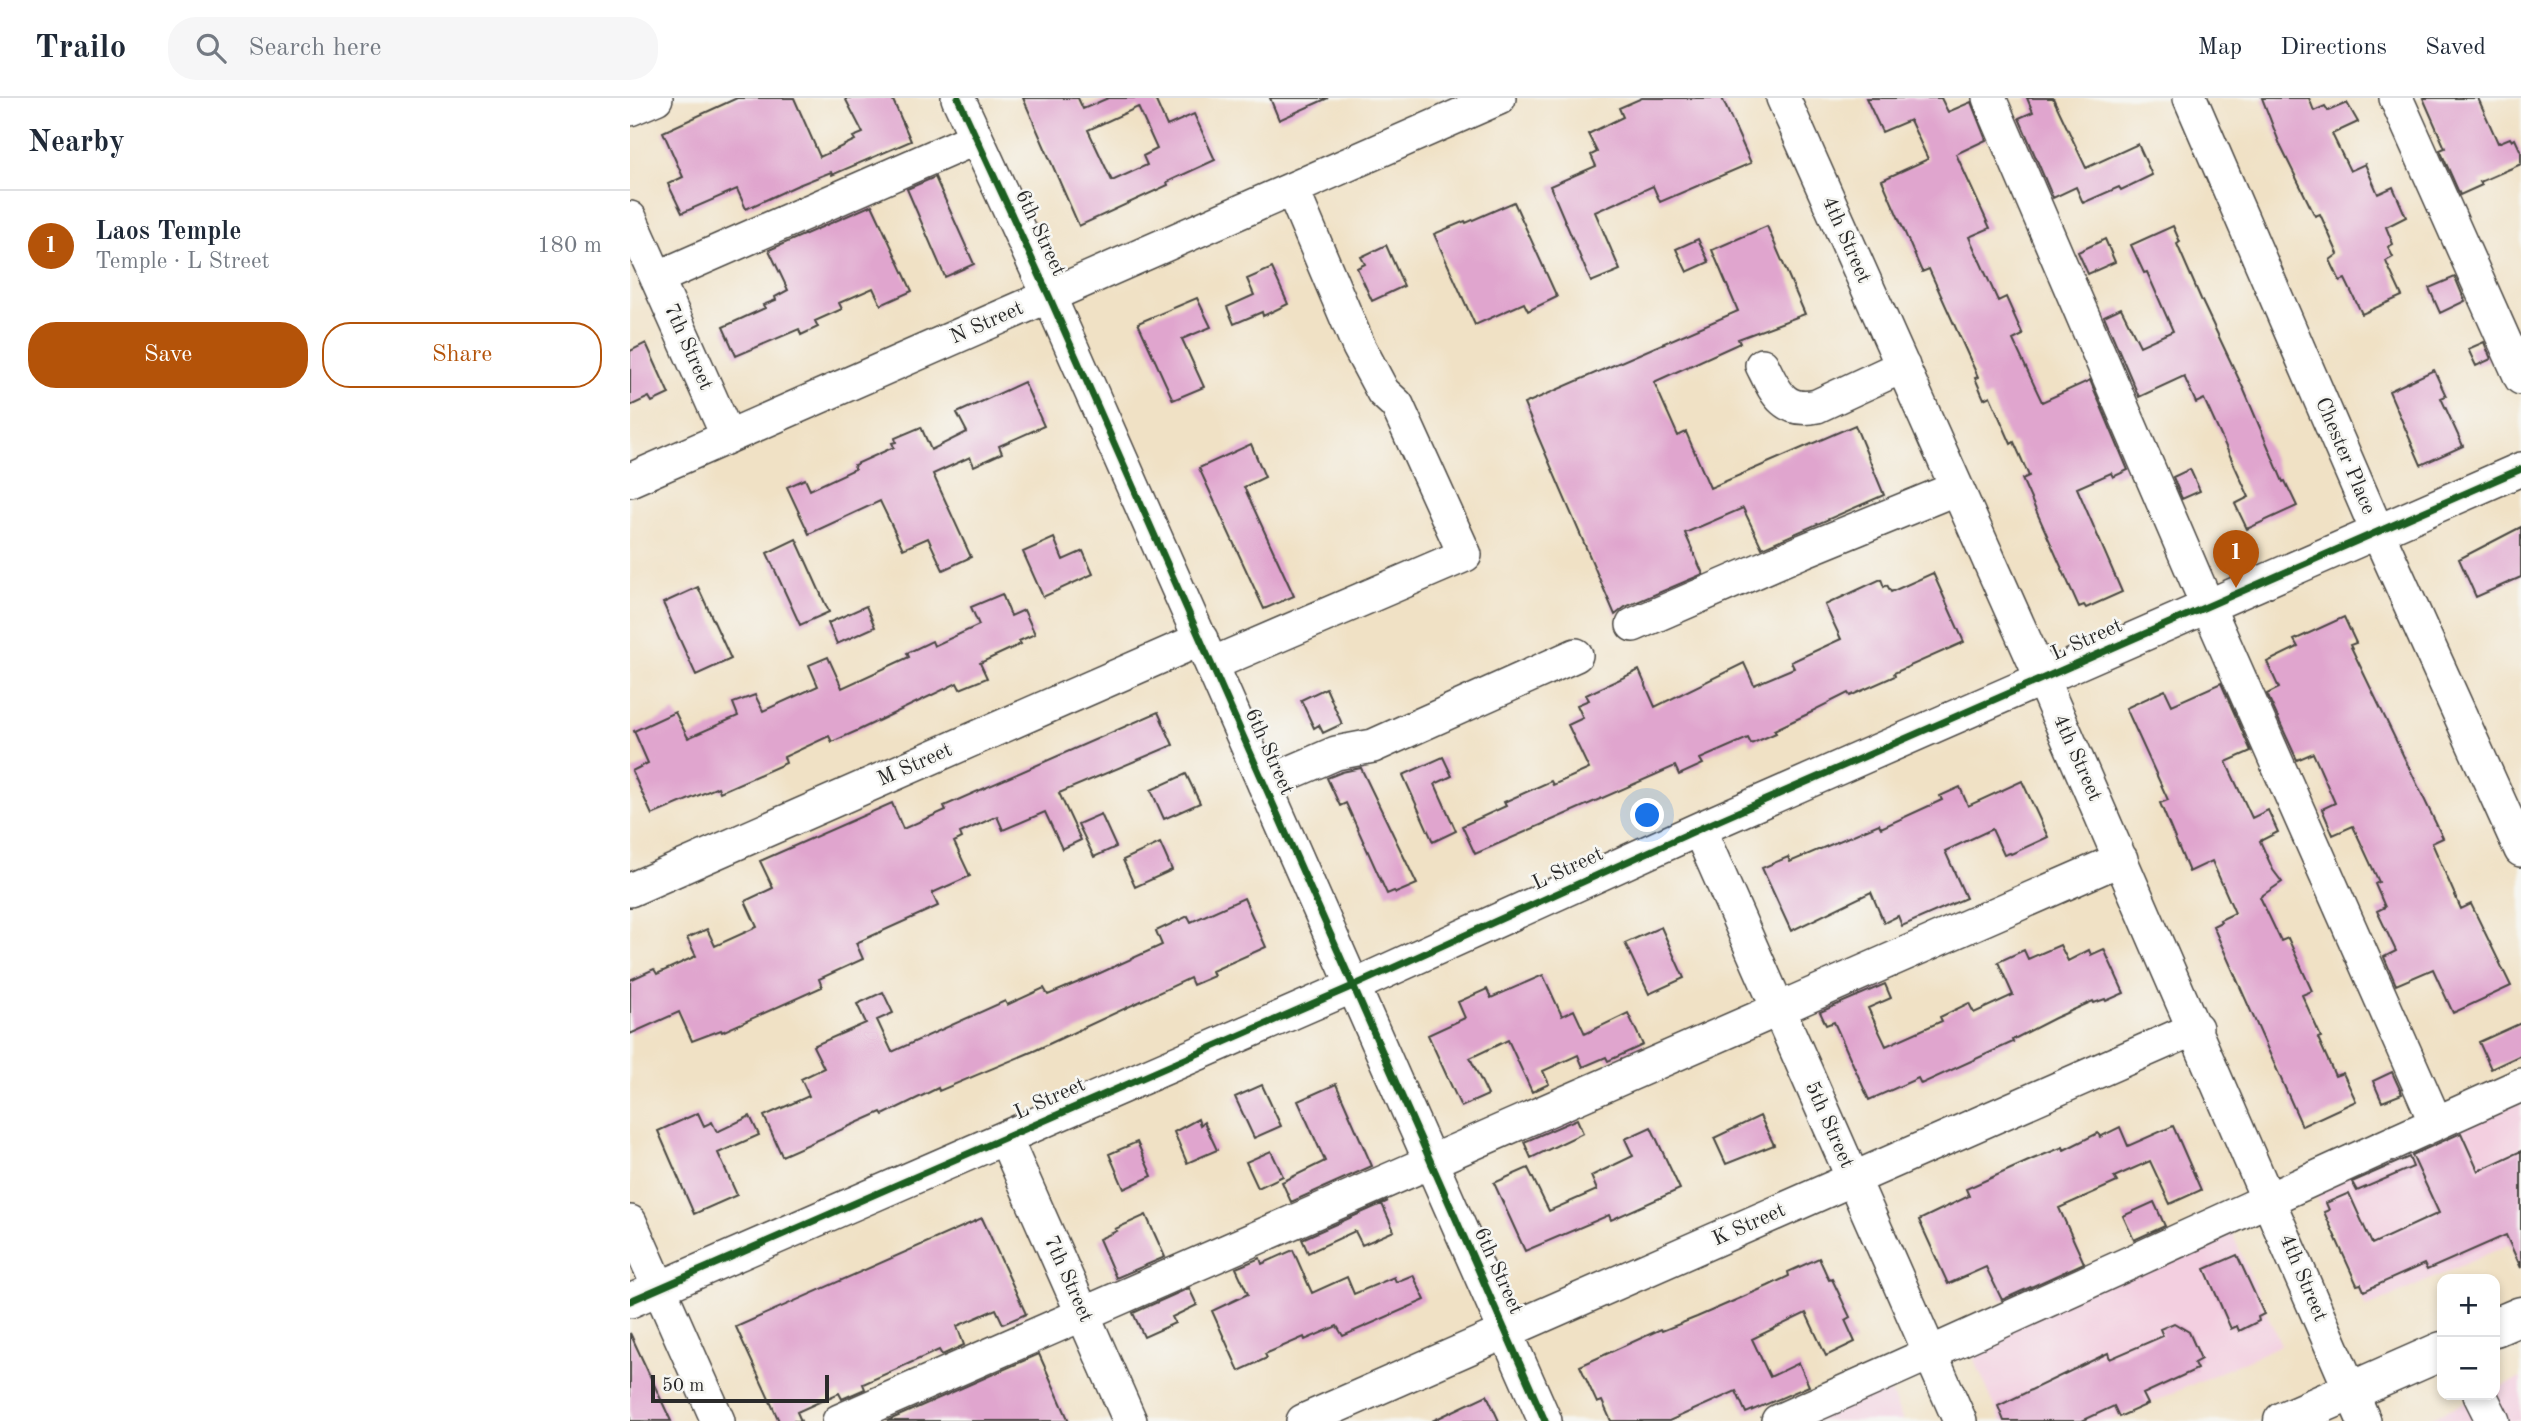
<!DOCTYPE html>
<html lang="en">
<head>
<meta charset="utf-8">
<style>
	body { margin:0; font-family:"Old Standard TT",serif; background:#f6f6f7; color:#1f2937 }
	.controls { position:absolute; right:21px; bottom:21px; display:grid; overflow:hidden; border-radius:14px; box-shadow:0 4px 10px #0003 }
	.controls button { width:63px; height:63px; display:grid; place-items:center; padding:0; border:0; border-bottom:2px solid #e0e1e3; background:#fff; color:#1f2937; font:35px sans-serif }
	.scale { position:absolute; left:21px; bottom:18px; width:178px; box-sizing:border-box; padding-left:7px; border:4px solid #2b2b2b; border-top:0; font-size:19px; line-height:24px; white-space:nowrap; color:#2b2b2b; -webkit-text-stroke:5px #f6f6f2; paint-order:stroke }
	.you { position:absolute; left:1018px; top:718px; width:24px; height:24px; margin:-18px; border:5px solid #fff; border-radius:50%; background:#1a73e8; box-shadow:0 0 0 10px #1a73e833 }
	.badge { display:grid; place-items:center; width:46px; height:46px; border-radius:50%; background:#b45309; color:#fff; font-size:23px; font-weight:700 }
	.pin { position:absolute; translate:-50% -58px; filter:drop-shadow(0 2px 4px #0008) }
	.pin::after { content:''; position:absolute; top:37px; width:24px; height:21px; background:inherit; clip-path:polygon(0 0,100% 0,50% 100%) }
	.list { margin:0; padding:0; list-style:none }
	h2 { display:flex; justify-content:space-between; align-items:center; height:91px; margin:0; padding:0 28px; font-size:30px }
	h2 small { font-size:23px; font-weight:400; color:#747a83 }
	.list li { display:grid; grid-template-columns:46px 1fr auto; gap:21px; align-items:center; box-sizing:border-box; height:112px; padding:0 28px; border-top:2px solid #e0e1e3 }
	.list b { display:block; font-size:26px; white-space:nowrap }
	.list p { margin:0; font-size:23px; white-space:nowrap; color:#747a83 }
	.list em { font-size:23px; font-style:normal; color:#747a83 }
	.actions { display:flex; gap:14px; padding:21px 28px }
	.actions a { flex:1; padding:16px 0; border:2px solid #b45309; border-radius:28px; text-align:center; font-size:24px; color:#b45309 }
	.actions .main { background:#b45309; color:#fff }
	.icon { flex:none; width:38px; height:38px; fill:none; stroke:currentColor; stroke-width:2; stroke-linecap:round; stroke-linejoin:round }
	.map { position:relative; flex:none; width:1891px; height:1323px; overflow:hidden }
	header { display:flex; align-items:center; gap:42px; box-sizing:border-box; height:98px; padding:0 35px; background:#fff; border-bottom:2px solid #e0e1e3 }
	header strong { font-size:33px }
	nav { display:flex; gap:38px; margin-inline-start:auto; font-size:24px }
	.search { width:490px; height:63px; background:#f6f6f7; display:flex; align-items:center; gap:18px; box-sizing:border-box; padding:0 24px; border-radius:28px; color:#747a83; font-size:26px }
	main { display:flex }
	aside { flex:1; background:#fff }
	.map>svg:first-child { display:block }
</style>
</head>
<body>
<header>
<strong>Trailo</strong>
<div class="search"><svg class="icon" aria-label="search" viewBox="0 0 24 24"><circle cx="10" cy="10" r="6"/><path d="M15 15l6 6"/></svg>Search here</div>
<nav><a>Map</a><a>Directions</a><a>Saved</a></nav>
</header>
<main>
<aside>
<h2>Nearby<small></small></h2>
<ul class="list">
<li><span class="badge">1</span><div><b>Laos Temple</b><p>Temple · L Street</p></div><em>180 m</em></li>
</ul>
<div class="actions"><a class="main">Save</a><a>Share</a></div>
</aside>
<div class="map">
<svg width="1891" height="1323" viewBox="0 0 1891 1323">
	<rect width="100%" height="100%" fill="#f6f6f2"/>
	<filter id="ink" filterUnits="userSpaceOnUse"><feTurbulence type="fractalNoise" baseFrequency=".0143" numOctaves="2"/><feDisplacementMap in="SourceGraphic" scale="14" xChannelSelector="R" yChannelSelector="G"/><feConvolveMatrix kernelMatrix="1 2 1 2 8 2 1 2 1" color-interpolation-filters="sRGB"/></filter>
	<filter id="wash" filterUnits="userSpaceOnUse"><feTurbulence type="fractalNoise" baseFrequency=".00686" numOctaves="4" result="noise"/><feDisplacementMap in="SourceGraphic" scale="28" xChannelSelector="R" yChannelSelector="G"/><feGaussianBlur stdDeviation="1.57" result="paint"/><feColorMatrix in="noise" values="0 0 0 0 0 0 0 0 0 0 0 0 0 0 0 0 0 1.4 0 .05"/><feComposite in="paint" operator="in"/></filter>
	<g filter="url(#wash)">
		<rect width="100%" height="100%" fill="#f0e1c5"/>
		<path fill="#f3cfe0" d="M1891,989v152l-155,69 -57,-128z
			M1598,1126l53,121 -171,76h-109l-35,-81z
			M1254,1278l19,45h-121z
			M1891,1280v43h-98l59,-26z"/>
		<g id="blocks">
			<path fill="#e0a5ce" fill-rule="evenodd" d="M107,0h57l26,59 35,-17 -2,-3 10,-4 -18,-35h47l19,43 -79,34 -1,-3 -35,14 -50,23 -9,-20 -55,24 -14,-29 15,-7 -20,-45z
				M393,0h55l5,11 25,-11h50l-3,1 12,27 27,-12 21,46 -48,22 1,3 -89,41zM508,9l19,42 -14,7 4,9 -35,16 -24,-51z
				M640,0h58l-49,22z
				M1012,0h80l29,65 -91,39 -7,-16 -58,26 25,58 -29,12 -41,-96 46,-20 -5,-11 6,-3 -9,-18 35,-17 -4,-9z
				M1236,0h75l7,14 23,-10 15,38 -30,14 34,74 -21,9 29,64 8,-4 17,38 -10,5 29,62 48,-22 38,90 -15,7 -2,-4 -34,15 45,104 -36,16 -2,-3 -5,2 -57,-128 7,-3 -15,-34 -3,2 -21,-48 -6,3 -9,-21 3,-1 -49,-108 -7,3 -40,-92 46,-21 -18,-39 -28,12z
				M1397,0h26l33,70 52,-24 14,31 -31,15 -2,-3 -36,16 -7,-16 -23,11 -34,-80 14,-6z
				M1632,0h47l5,13 11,-5 3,5 19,-8 11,19 -26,12 18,37 15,-7 13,30 15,-7 13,30 -20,10 7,17 -5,3 5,10 -7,4 1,3 15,32 -40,18 -17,-35 -5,2 -10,-21 8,-6 -18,-40 -5,2 -34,-69z
				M1793,0h55l20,45 12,-5 2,3 3,-2 6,13v12l-41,18 2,3 -22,10 -20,-45 5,-2z
				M305,79l39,87 -29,13 -38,-88z
				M884,104l43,95 -29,14 -4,-8 -49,22 -41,-91 31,-13 1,2z
				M242,107l40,86 -31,14 -8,-17 -34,15 3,6 -27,12 3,6 -17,8 -2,-6 -63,27 -13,-29 42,-19 -2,-3 13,-5 -1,-3 13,-7 -19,-40z
				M1137,128l38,88 -67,25 2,4 -86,39 24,54 8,-4 24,56 145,-63 29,70 -122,53 -19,-40 -58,25 18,41 -78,33 -10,8 -91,-211 214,-93 -26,-61z
				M1543,128l7,16 -3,2 24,55 43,91 39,92 2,-1 12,25 -50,23 -12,-25 14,-7 -45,-98 -8,4 -12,-27 -45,21 -35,-81 17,-8 19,38 33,-15 -26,-59 -3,1 -13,-28z
				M1068,141l11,23 -22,10 -11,-23z
				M1475,141l10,23 -27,12 -10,-22z
				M756,147l18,41 -32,15 -15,-33 8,-4 -4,-7z
				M642,170l16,36 -25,12 -1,-4 -28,12 -7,-17 27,-12 -7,-16z
				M1825,179l10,24 -25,12 -11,-25z
				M567,200l14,29 -29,12 22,48 -31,13 -35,-77z
				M1854,244l7,17 -15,7 -8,-17z
				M16,245l23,51 -17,8 -3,-5 -19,9v-55z
				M1804,272l12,26 -5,2 22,48 -42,19 -32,-74z
				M394,284l20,44 -45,20 3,7 -28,13 -4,-9 -37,17 38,83 -28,13 -15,-32 -25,11 -23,-48 -71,33 -22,-47 18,-8 5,11 45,-21 -1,-4 40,-18 -2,-4 4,-1 -1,-4 26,-11 10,23 36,-18 -10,-19z
				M621,346l14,33 -21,10 50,109 -30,13 -65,-141z
				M1560,371l10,22 -18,8 -9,-22z
				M1891,429v50l-45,20 -17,-38z
				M424,440l9,22 20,-9 10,23 -50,23 -20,-45z
				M166,441l33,73 -29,13 -33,-72z
				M1303,475l31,69 -70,31 1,3 -45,20 -2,-3 -36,18v1l-38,18 2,3 -25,11 -3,-6 -48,21 3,5 -24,11 -4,-9 -200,88 -13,-28 44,-20 -2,-4 47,-21 2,4 36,-16 -21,-44 15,-7 -6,-13 12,-5 -3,-5 53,-25 16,37 89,-44 10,22 40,-17 -3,-6 50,-23 -16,-34 56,-26 3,8 3,-2 4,7z
				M68,489l33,72 -35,16 -33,-72z
				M372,496l9,22 13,-6 11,24 -16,7 2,3 -41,19 7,15 -27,11 -3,-6 -98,47 -27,12 -3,-6 -45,21 2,6 -66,29 -2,-5 -66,28 -20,-44 16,-8 -14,-32 41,-19 13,26 50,-22 -5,-13 22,-8 8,16 55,-25 -9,-21 19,-8 14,31 67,-31 -2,-4 25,-12 2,5 45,-21 -8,-18z
				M236,508l9,21 -38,17 -9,-21z
				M1714,519l12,26 -6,2 93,193 -11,5 29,66 10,-5 40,82 -58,27 -20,-44 -37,16 -12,-28 12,-6 -19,-40 8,-4 -10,-23 4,-2 -26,-56 -20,9 -11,-26 13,-6 -22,-50 -16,7 -30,-66 12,-6 -12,-26 31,-15 -4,-7z
				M1591,585l30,68 -25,11 26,56 16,-8 10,22 -18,9 13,29 9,12 -22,15 21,44 7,-3 24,53 -10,4 19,42 -3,1 17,38 8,-3 13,28 -54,25 -89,-200 8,-4 -1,-2 15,-7 -23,-52 -23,11 -29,-69 8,-3 -42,-92 39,-18 7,15z
				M696,590l16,36 -19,9 -4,-8 -5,3 -13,-28z
				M528,614l15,33 -114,48 22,47 -19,9 -17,-37 -42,18 -6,-14 -37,17 2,5 -8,4 16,34 -38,17 6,13 -82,37 7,16 -44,20 3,8 -100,45 -1,-2 -29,11 -13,-29 -49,22v-54l24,-11 3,5 39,-18 -9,-18 20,-9 8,17 42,-19 -12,-26 28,-13 -13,-27 132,-58 11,26 43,-19 -2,-4z
				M813,659l9,19 -17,8 21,47 -23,11 -30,-67z
				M731,670l56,116 -21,9 -2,-2 -7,3 -41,-91 -6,3 -13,-28 15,-6z
				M556,676l14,29 -36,16 -13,-29z
				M1392,683l26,56 -37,17 -1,-1 -6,2 -12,-26 -47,22 21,47 -64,28 -4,-10 -14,7 -13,-31 -80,39 -29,-63 26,-11 2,5 89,-38 2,4 61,-28 -2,-4 20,-9 8,19z
				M471,716l15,33 -22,10 -16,-33z
				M530,745l12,27 -37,17 -12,-27z
				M614,800l22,49 -54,24 2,5 -21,9 -3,-7 -154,72 -97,41 -1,-3 -55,27 -2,-3 -99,44 -18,-40 45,-20 -8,-17 23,-11 -11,-22 53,-23 -9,-19 26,-12 10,21 -16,7 15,32 113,-51 2,4 37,-17 4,7 50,-21 64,-29 -6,-14 32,-15 3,6z
				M1031,829l23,51 -35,16 -24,-51z
				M1430,847l8,16 21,-11 2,5 13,-6 20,44 -18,8 -1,-2 -11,4 -1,-2 -38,17 -43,22 1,2 -92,42 -3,-6 -49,22 -35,-78 -8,3 -6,-13 65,-28 6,14 -23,10 18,38 56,-25 -2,-4 29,-14 5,10 39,-18 -15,-33 26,-12 4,9z
				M913,877l19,41 12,-6 11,24 43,-21 15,32 -35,16 -2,-4 -23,10 -5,-12 -35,16 6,13 -17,8 -24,-52 -38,18 18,37 -27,12 -33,-72 37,-17 -7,-16 29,-13 4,9z
				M1891,925v32l-30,14 -12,-27z
				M1762,974l10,22 -20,8 -9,-21z
				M706,986l36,82 -81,36 -9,-20 43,-21 -27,-60z
				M632,987l19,41 -27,12 -19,-41z
				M68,1015l6,13 8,-4 5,10 33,-16 9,19 -41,18 19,42 -43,19 -36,-83z
				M1130,1018l14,29 -48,19 -12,-26z
				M568,1021l2,6 4,-3 13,28 -30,13 -13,-31z
				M947,1021l6,14 -52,25 -7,-16z
				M1543,1028l28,64 -31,14 -20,-43 -36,16 3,5 -58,26 25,55 -82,37 -16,-33 -38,17 -29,-64 50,-24 -3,-7 67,-30 30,-12 1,3 34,-17 2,4 20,-10 8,19z
				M1021,1029l29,62 -69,31 -2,-5 -84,36 -31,-68 34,-15 21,43 48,-21 -6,-14 42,-20 -8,-17z
				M1831,1035l17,38 43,-20v117l-15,-33 -79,35 -3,-6 -60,27 -3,-7 -4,1 -33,-73 5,-2 -3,-7 23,-10 23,51 67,-31 -27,-58z
				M507,1044l15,34 -28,13 -15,-35z
				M641,1053l12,25 -25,12 -12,-26z
				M1779,1059l4,10 -56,24 -5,-9z
				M758,1103l-6,3 12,27 -32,14 -7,-14 -47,22 -6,-14z
				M1524,1104l11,24 -31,14 -11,-24z
				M516,1117l19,42 -49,21 -17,-39 18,-8 -2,-2z
				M352,1120l44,96 -23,10 -7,-15 -39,17 7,19 -22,10 -3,-5 -76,34 2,5 -23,10 -3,-6 -42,19 4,9h-22l-43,-94z
				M663,1152l19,43 35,-16 7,17 40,-17 2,5 17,-7 12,25 -82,36 -6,-10 -32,14 -1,-3 -39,17 2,4 -28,13 -27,-60 36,-17 -12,-26 24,-10 2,6z
				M1607,1157l27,59 -6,3 1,4 -20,10 -2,-5 -6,3 -26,-60z
				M1189,1160l10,22 3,-1 18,38 -5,3 10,22 -29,14 -20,-43 -54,26 18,38 29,-14 10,23 -63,27 -10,-22 -67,30h-58l-9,-20 -5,2 -17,-37 81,-37 1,2 35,-14 71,-31 21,-10 -1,-4z
				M559,1190l8,17 -25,12 3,6 -31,14 -11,-24z
				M1544,1225l15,9 12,27 -7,4 3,6 -54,25 5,10 -29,13 -5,-11 -32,15h-78l-6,-15 110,-53 2,6 53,-23 -3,-7z
				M0,1235l41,88h-41z
				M409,1256l30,67h-182z
				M857,1297l12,26h-67z"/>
		</g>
	</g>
	<g filter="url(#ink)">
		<use href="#blocks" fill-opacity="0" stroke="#494642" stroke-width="2"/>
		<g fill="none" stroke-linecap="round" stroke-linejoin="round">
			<g stroke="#494642" stroke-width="36">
				<path id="minor" d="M328,0l91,198 496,1125
					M1153,0l259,581 322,742
					M1359,0l219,509 228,516
					M1560,0l188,435 143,317
					M1766,0l125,280
					M0,11l26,-11
					M0,120l98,219
					M27,180l319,-140
					M1132,267c13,26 21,49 55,41l86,-40
					M0,382l869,-382
					M1003,527l170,-74 154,-63
					M582,566l253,-109 -68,-150 -14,-13 -24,-45 -67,-158
					M634,686l72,-31 37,-7 203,-91
					M1069,731l261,592
					M0,792l571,-251
					M375,1040l125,283
					M0,1124l88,199
					M0,1203l723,-315 346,-157 822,-360
					M1850,1297l13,26
					M209,1323l1282,-562
					M673,1323l893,-393
					M1148,1323c249,-109 495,-225 743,-336"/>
			</g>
			<g stroke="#494642" stroke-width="41">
				<path id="major" d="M1865,1229l26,-11
					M1653,1323l159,-70"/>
			</g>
			<use href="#minor" stroke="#fff" stroke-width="33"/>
			<use href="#major" stroke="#fff" stroke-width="38"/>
			<g stroke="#f6f6f2" stroke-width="11">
				<path id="cycleway" d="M328,0l91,198 496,1125
					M0,1203l723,-315 346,-157 822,-360"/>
			</g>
			<use href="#cycleway" stroke="#1b5e20" stroke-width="7"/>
		</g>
	</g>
	<g text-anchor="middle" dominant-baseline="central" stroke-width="5" stroke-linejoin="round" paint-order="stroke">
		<g font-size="21" fill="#2b2b2b" stroke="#f6f6f2">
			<text transform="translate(410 135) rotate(65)">6th Street</text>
			<text transform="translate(1216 142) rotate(66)">4th Street</text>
			<text transform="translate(357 225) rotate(-24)">N Street</text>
			<text transform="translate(58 249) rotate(66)">7th Street</text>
			<text transform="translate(1715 358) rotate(67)">Chester Place</text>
			<text transform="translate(1457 542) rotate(-24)">L Street</text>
			<text transform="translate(639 654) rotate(66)">6th Street</text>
			<text transform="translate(1447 660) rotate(66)">4th Street</text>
			<text transform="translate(285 667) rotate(-24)">M Street</text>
			<text transform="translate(938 771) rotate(-25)">L Street</text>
			<text transform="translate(420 1001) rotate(-24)">L Street</text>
			<text transform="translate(1199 1027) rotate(66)">5th Street</text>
			<text transform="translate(1119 1127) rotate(-24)">K Street</text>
			<text transform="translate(868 1173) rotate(66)">6th Street</text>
			<text transform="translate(1673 1180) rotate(67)">4th Street</text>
			<text transform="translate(438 1181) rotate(66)">7th Street</text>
		</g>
	</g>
</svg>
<div class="controls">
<button>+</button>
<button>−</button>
</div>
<div class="scale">50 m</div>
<div class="you"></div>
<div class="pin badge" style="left:1606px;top:490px">1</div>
</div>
</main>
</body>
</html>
